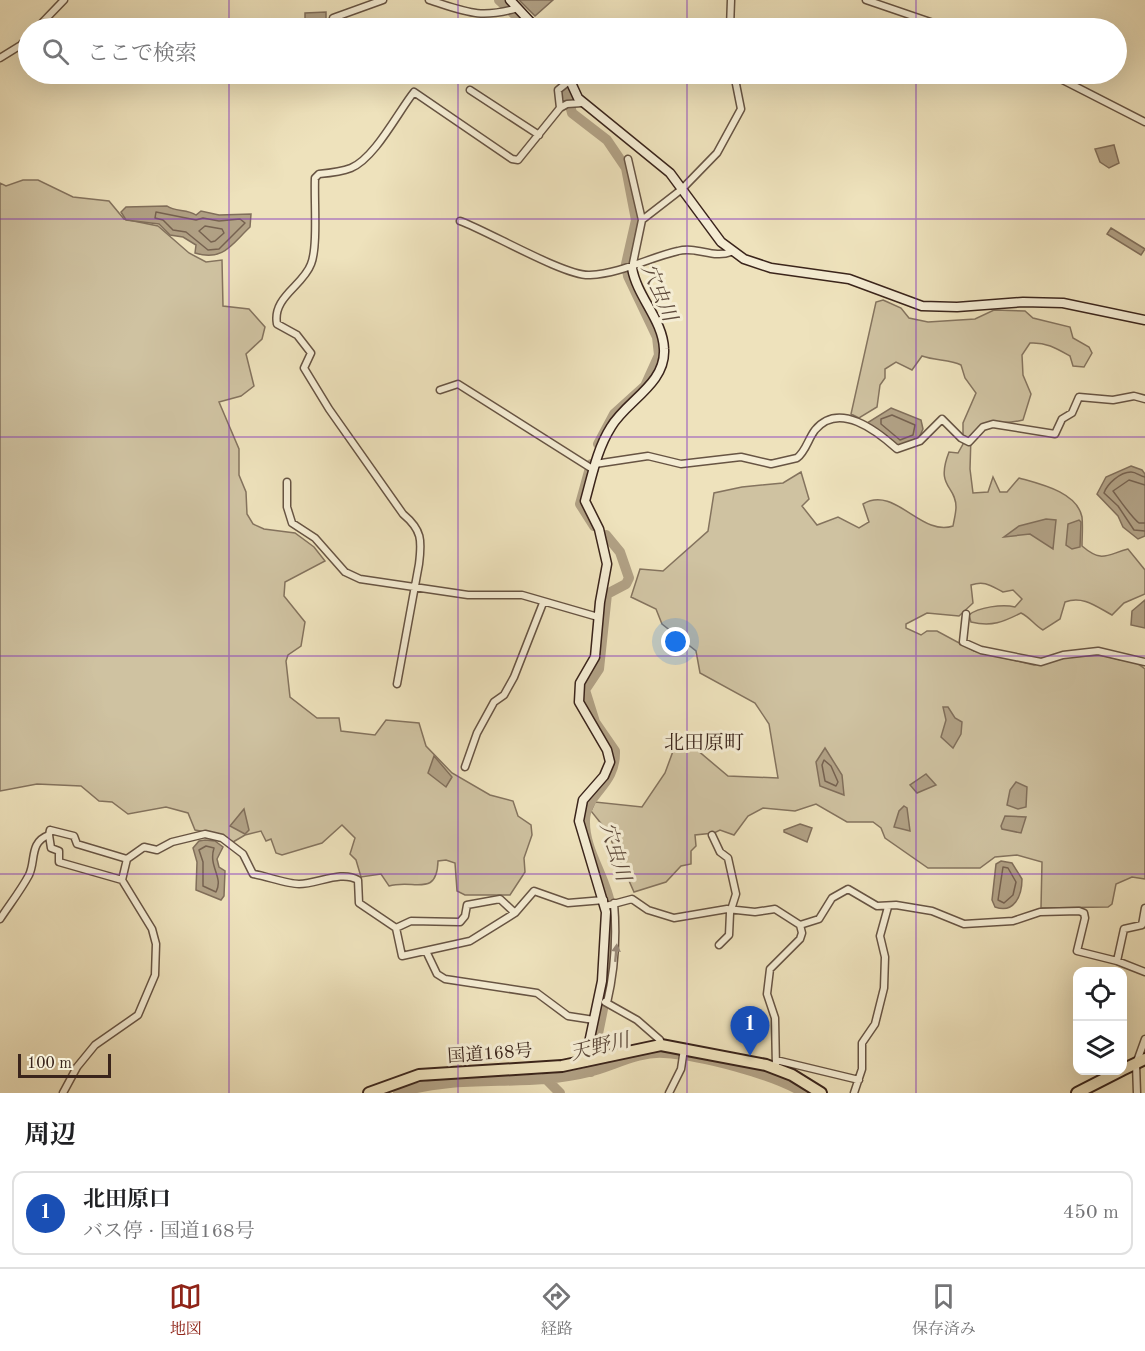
<!DOCTYPE html>
<html lang="ja">
<head>
<meta charset="utf-8">
<style>
	body { margin:0; font-family:"Old Standard TT","Noto Serif JP",serif; background:#f2f2f2; color:#202124 }
	.controls { position:absolute; right:18px; bottom:18px; display:grid; overflow:hidden; border-radius:12px; box-shadow:0 6px 24px #0002 }
	.controls button { width:54px; height:54px; display:grid; place-items:center; padding:0; border:0; border-bottom:2px solid #e0e0e0; background:#fff; color:#202124; font:30px sans-serif }
	.scale { position:absolute; left:18px; bottom:15px; width:93px; box-sizing:border-box; padding-left:6px; border:3px solid #3a241b; border-top:0; font-size:16px; line-height:21px; white-space:nowrap; color:#3a241b; -webkit-text-stroke:4px #f4ecd3; paint-order:stroke }
	.you { position:absolute; left:676px; top:642px; width:21px; height:21px; margin:-15px; border:4px solid #fff; border-radius:50%; background:#1a73e8; box-shadow:0 0 0 9px #1a73e833 }
	.badge { display:grid; place-items:center; width:39px; height:39px; border-radius:50%; background:#8f2418; color:#fff; font-size:20px; font-weight:700 }
	.pin { position:absolute; translate:-50% -50px; filter:drop-shadow(0 2px 3px #0008) }
	.pin::after { content:''; position:absolute; top:32px; width:21px; height:18px; background:inherit; clip-path:polygon(0 0,100% 0,50% 100%) }
	.list { margin:0; padding:0; list-style:none }
	h2 { display:flex; justify-content:space-between; align-items:center; height:78px; margin:0; padding:0 24px; font-size:26px }
	h2 small { font-size:20px; font-weight:400; color:#757577 }
	.list li { display:grid; grid-template-columns:39px 1fr auto; gap:18px; align-items:center; box-sizing:border-box; height:84px; margin:0 12px 12px; padding:0 12px; border:2px solid #e0e0e0; border-radius:12px }
	.list b { display:block; font-size:22px; white-space:nowrap }
	.list p { margin:0; font-size:20px; white-space:nowrap; color:#757577 }
	.list em { font-size:20px; font-style:normal; color:#757577 }
	.icon { flex:none; width:33px; height:33px; fill:none; stroke:currentColor; stroke-width:2; stroke-linecap:round; stroke-linejoin:round }
	.map { position:relative; flex:none; width:1145px; height:1093px; overflow:hidden }
	.search { position:absolute; background:#fff; box-shadow:0 6px 24px #0002; left:18px; right:18px; top:18px; height:66px; display:flex; align-items:center; gap:15px; box-sizing:border-box; padding:0 21px; border-radius:33px; color:#757577; font-size:22px }
	.sheet { height:174px; background:#fff }
	nav { display:flex; justify-content:space-around; align-items:center; box-sizing:border-box; height:84px; border-top:2px solid #e0e0e0; background:#fff; font-size:16px; color:#757577 }
	nav a { display:grid; justify-items:center; gap:3px }
	nav .on { color:#8f2418 }
	.map>svg:first-child { display:block }
</style>
</head>
<body>
<div class="map">
<svg width="1145" height="1093" viewBox="0 0 1145 1093">
	<rect width="100%" height="100%" fill="#eee2bc"/>
	<filter id="stains"><feTurbulence type="fractalNoise" baseFrequency=".00333" numOctaves="4"/><feColorMatrix values="0 0 0 0 .2 0 0 0 0 .09 0 0 0 0 .02 0 0 0 .5 -.17"/></filter>
	<radialGradient id="worn" r=".72"><stop offset=".6" stop-color="#630" stop-opacity="0"/><stop offset="1" stop-color="#630" stop-opacity=".3"/></radialGradient>
	<path fill="#cfc2a1" stroke="#84735e" stroke-width="1.5" d="M23,180h15l35,17 36,4 15,18 34,7 31,27 17,9 16,-2 1,46 26,3 16,18 -3,12 -16,15 8,32 -13,10 -22,6 20,47v26l7,17 1,22 6,10 11,5 31,4 19,14 11,14 -40,21 -1,14 21,26 -4,24 -13,9 -2,6 4,36 27,21h22l2,13 34,4 11,-15 33,3 7,23 26,27 38,22 23,6 5,15 13,9 1,10 -8,23 1,14 -15,23h-45l-8,-4 -2,-28 -9,-3 -8,1c-1,37 -24,18 -49,25l-8,-12 -20,3 -5,-17 -6,-6 5,-16 -13,-13 -20,18 -40,12 -6,-2 -5,-14 -5,2 -5,-10 -16,4 -12,7 -11,-7 -27,-5 -7,-17 -22,-6 -38,7 -16,-12 -13,-1 -18,-15 -44,-2 -37,7v-608l6,3z
		M883,300l18,8 8,10 19,4 47,-3 19,-9 31,1 8,7 37,9 3,11 16,9 3,6 -8,14 -11,-1 -3,-10c-14,-8 -24,-14 -40,-13l-8,12 1,20 8,19 -8,26c-23,6 -32,-3 -52,16l-1,33 3,24 15,-1 5,-15 7,15h7l12,-14c21,6 58,14 63,39 1,9 0,20 0,29 20,17 24,9 46,3l17,21v24l-21,9 -12,12c-15,-8 -29,-20 -47,-13l-5,17 -17,11c-9,-5 -12,-12 -22,-17 -18,9 -29,14 -50,9l-2,-7c9,-8 34,-11 46,-8l7,-8 -9,-9 -10,2c-12,-6 -18,-12 -32,-7l2,18 -14,13 -32,-3 -21,11v4l15,7 6,-4h10l37,20 60,14 35,-8 32,-2 20,5 10,-1 14,10v210l-13,-2 -16,7 -4,20 -4,3 -67,1 1,-46 -25,-7 -22,2 -15,11h-52l-43,-30 -4,-10 -8,-6h-26l-31,-18 -21,7 -32,-3 -15,8 -14,19 -14,-5 -6,3 -19,2 1,11 -5,5v13l-10,2 -15,16 -32,10 -27,-61 -16,-20 4,-9 47,5 23,-34 11,-30 21,7 31,26 50,2 -9,-54 -14,-21 -55,-30 -4,-22 -34,-27 -6,-15 -25,-12 9,-28 23,2 45,-40 6,-38 28,-6 41,-4 18,-11 8,27 -7,7 15,19 21,-8 21,11 10,-6 -6,-18c32,-19 58,33 90,22 1,-6 3,-13 3,-19 0,-22 -21,-19 -7,-55l9,1 5,-9v-21l13,-30 -11,-15 -4,-13c-11,-6 -25,-4 -39,-9l-10,14 -16,-8 -11,7v9l-5,7 -3,22 -18,11 -8,-4 25,-112z"/>
	<path fill="#b1a185" stroke="#816f5b" stroke-width="1.5" d="M519,0h34l-18,16z
		M326,12v16h-21v-15z
		M1114,145l5,18 -10,5 -9,-6 -5,-13z
		M167,206c8,6 20,3 29,9l5,-4 18,4 32,-1 -1,13c-18,17 -27,35 -55,26l1,-8 -13,-8 -13,-2 -11,-11 -33,-4 -5,-8 5,-5z
		M1111,228l34,21 -4,6 -34,-21z
		M891,408l30,12 2,9 -5,11 -20,7 -31,-24z
		M1131,466l11,4 3,4v62l-7,3 -15,-12 -5,-11 -21,-22 9,-17z
		M1046,519l10,1 -3,29 -23,-15 -26,3 15,-11z
		M1079,520l2,2 -1,25 -8,2 -6,-4 2,-21z
		M1145,600v28l-14,-3 1,-14z
		M943,707h5l7,11 7,4 -1,12 -8,14 -12,-11 5,-17z
		M825,748l17,27 2,20 -24,-9 -4,-24z
		M434,756l18,21 -6,10 -18,-14z
		M926,774l10,11 -19,8 -7,-8z
		M1016,782l11,5 -1,20 -8,2 -11,-4 3,-15z
		M904,806l3,2 3,23 -16,-4 5,-16z
		M244,809l5,21 -4,4 -15,-8z
		M1005,816l21,1 -5,16 -19,-4 -1,-3z
		M800,824l12,4 -5,14 -23,-10v-2z
		M205,840l10,1 8,6 -6,12 2,8 6,4 -1,25 -3,4 -25,-10 1,-28 -4,-14 6,-7z
		M1001,861l11,2 10,16c0,17 -8,35 -27,28l-3,-7 4,-36z"/>
	<g fill="none" stroke-linecap="round" stroke-linejoin="round">
		<path stroke="#766250" stroke-width="1.5" d="M156,212l40,8 7,-2 16,3 21,-2 5,4 -26,26 -11,1 -22,-18 -13,-2 -10,-10 -8,-2z
			M205,226l17,3 2,4 -9,8 -4,1 -12,-11z
			M892,415l23,10 -2,10 -13,5 -19,-16v-5z
			M1145,477c-5,-1 -9,-5 -14,-5 -11,0 -24,12 -27,21l14,13 16,24 11,1
			M1145,485l-16,-5 -16,11c6,8 19,27 26,32h6
			M824,760l7,6 7,16 -2,4 -11,-5 -3,-16z
			M206,846l8,2c-6,19 10,29 2,44l-13,-6v-24l-4,-12z
			M1003,867l5,1 8,14 -3,13 -9,8 -6,-3z"/>
		<path stroke="#b1a185" stroke-width="10" d="M499,0l30,28
			M562,74l10,39 35,27 19,28 10,52 -10,44 2,12 29,61 2,18 -14,31 -31,28 -16,30
			M591,464l-11,40 14,22
			M591,1072c8,-54 27,-109 20,-164 -4,-30 -27,-57 -26,-88 1,-28 31,-34 30,-69l-20,-29 -10,-32 14,-21 8,-75 19,-10 3,-6 -9,-26 -14,-17
			M545,1078l15,15
			M398,1093c61,-20 129,-5 191,-21 24,-6 50,-21 75,-19 36,2 110,21 140,40"/>
		<g stroke="#675443" stroke-width="9">
			<path id="street" d="M429,0c38,12 50,19 89,8
				M866,0l82,28
				M37,28l27,-28
				M332,28l1,-10 50,-18
				M730,28l1,-28
				M0,58l21,-13 7,-8
				M1051,74l94,48
				M470,90l69,45
				M560,108l-2,-18 11,-9
				M628,159l14,61
				M460,221c28,10 106,56 130,54 32,-2 58,-17 88,-24 19,-5 35,8 53,1
				M632,268l10,-48 40,-31 35,-36 24,-44 -7,-35
				M440,390l18,-6 136,86
				M595,464l53,-8 33,8 60,-7 30,7 26,-6c9,-7 11,-19 18,-28 24,-29 62,1 82,19l23,-8 22,-22 19,19 8,4 14,-15 10,-3 62,10 7,-15 10,-6 7,-16 34,3 21,-4 11,3
				M287,482v25l5,16 23,15 30,34 15,7 108,16h54l76,22
				M966,614l-3,28 18,8 60,12 22,-7 35,-4 47,11
				M397,684l22,-120c3,-24 3,-34 -16,-50l-74,-105 -25,-41 7,-15 -14,-18 -20,-11c-5,-27 26,-38 34,-60 7,-17 3,-64 4,-86l4,-4c11,-1 22,-2 32,-6 24,-10 47,-56 63,-76l98,67 6,1 42,-52 7,-4 15,-1
				M465,767l12,-34 17,-31 10,-7 10,-18 29,-74
				M49,835l2,13 8,3v11l63,18
				M712,835l8,17 8,6 8,36 -6,19 -1,22 -10,10
				M127,859l17,-12 13,3 15,-8 33,-8 17,4 21,16 10,20c13,2 34,10 46,10 19,0 42,-14 59,-4l1,23 37,25 6,28 68,-15 45,-28 19,-22 34,12 36,-3
				M606,906l26,-7 16,11 26,8 53,-9 28,3 20,-3 25,16 2,8 -2,6 -30,30 -3,25 8,24 1,50
				M0,919c10,-15 21,-29 29,-44 7,-14 0,-33 20,-40l1,-5 24,6 3,8 50,15 -5,21 30,49 4,15 -1,31 -17,40 -43,30 -18,22 -14,26
				M800,925l19,-6 13,-21 16,-9 29,17 19,-1 36,6 32,13 49,-3 27,-9 39,-1 5,2 1,5 -8,33 40,10 28,11
				M396,928l15,-7 49,1 5,-6 2,-11 33,-6 15,14
				M426,951l11,23 8,5 92,14 31,23 26,4
				M1117,961l7,-32 18,-4 3,-17
				M605,1002l32,18 23,20 1,5
				M607,1003c8,-34 10,-65 7,-100
				M776,1060l83,20
				M669,1093l12,-24 3,-20
				M854,1093l8,-24v-26l13,-19 9,-36 1,-31 -5,-21 8,-29
				M1137,1093l-1,-29 9,-25"/>
		</g>
		<g stroke="#3a241b" stroke-width="11">
			<path id="secondary" d="M510,0l26,28
				M567,74l11,24 92,75 51,69 23,17 27,9 78,11 73,27 35,1 66,-5 40,1 82,17
				M585,1062l17,-81 4,-69 -27,-91 4,-21 21,-24 6,-14 -3,-12 -28,-48 1,-19 15,-26 5,-55 7,-38 -8,-35 -14,-28c7,-25 12,-52 26,-74 15,-26 55,-43 53,-78 -1,-29 -27,-52 -32,-81"/>
		</g>
		<g stroke="#3a241b" stroke-width="14">
			<path id="highway" d="M1122,1070l23,-11
				M369,1093l50,-18 143,-9 99,-21 105,20 26,10 29,18
				M1077,1093l45,-23"/>
		</g>
		<use href="#street" stroke="#f4ecd3" stroke-width="6"/>
		<use href="#secondary" stroke="#f4ecd3" stroke-width="8"/>
		<use href="#highway" stroke="#eee2bc" stroke-width="10"/>
	</g>
	<defs><path id="oneway-solid" d="M-6-.8H1V-3.2L6.5 0L1 3.2V.8H-6Z" transform="scale(1.5)"/></defs>
	<use fill="#978877" href="#oneway-solid" transform="translate(616 953) rotate(-85)"/>
	<path fill="none" stroke="#7b2cbf" stroke-width="1.5" stroke-opacity="0.55" d="M229,0v28M458,0v28M687,0v28M916,0v28M229,74v1019M458,74v1019M687,74v1019M916,74v1019M0,219h1145M0,437h1145M0,656h1145M0,874h1145"/>
	<g text-anchor="middle" dominant-baseline="central" stroke-width="6" stroke-linejoin="round" paint-order="stroke">
		<g font-size="18" fill="#3a241b" stroke="#f4ecd3">
			<text transform="translate(490 1054) rotate(-4)">国道168号</text>
		</g>
		<g font-size="20" font-style="italic" fill="#5e4a3b" stroke="#f4ecd3">
			<text transform="translate(658 293) rotate(67)">穴虫川</text>
			<text transform="translate(614 852) rotate(73)">穴虫川</text>
			<text transform="translate(600 1048) rotate(-14)">天野川</text>
		</g>
		<g font-size="20" fill="#3a241b" stroke="#f4ecd3">
			<text x="704" y="744">北田原町</text>
		</g>
	</g>
	<rect width="100%" height="100%" filter="url(#stains)"/>
	<rect width="100%" height="100%" fill="url(#worn)"/>
</svg>
<div class="controls">
<button><svg class="icon" aria-label="locate" viewBox="0 0 24 24"><circle cx="12" cy="12" r="6"/><path d="M12 2v4M12 18v4M2 12h4M18 12h4"/></svg></button>
<button><svg class="icon" aria-label="layers" viewBox="0 0 24 24"><path d="M12 4l9 5-9 5-9-5zM3 14l9 5 9-5"/></svg></button>
</div>
<div class="scale">100 m</div>
<div class="you"></div>
<div class="pin badge" style="left:750px;top:1056px;background:#1a4fb4">1</div>
<div class="search"><svg class="icon" aria-label="search" viewBox="0 0 24 24"><circle cx="10" cy="10" r="6"/><path d="M15 15l6 6"/></svg>ここで検索</div>
</div>
<section class="sheet">
<h2>周辺<small></small></h2>
<ul class="list">
<li><span class="badge" style="background:#1a4fb4">1</span><div><b>北田原口</b><p>バス停 · 国道168号</p></div><em>450 m</em></li>
</ul>
</section>
<nav>
<a class="on"><svg class="icon" aria-label="map" viewBox="0 0 24 24"><path d="M3 6l6-2 6 2 6-2v14l-6 2-6-2-6 2zM9 4v14M15 6v14"/></svg>地図</a>
<a><svg class="icon" aria-label="directions" viewBox="0 0 24 24"><path d="M12 3l9 9-9 9-9-9zM9 14v-3h6M13 9l2 2-2 2"/></svg>経路</a>
<a><svg class="icon" aria-label="saved" viewBox="0 0 24 24"><path d="M7 4h10v16l-5-4-5 4z"/></svg>保存済み</a>
</nav>
</body>
</html>
